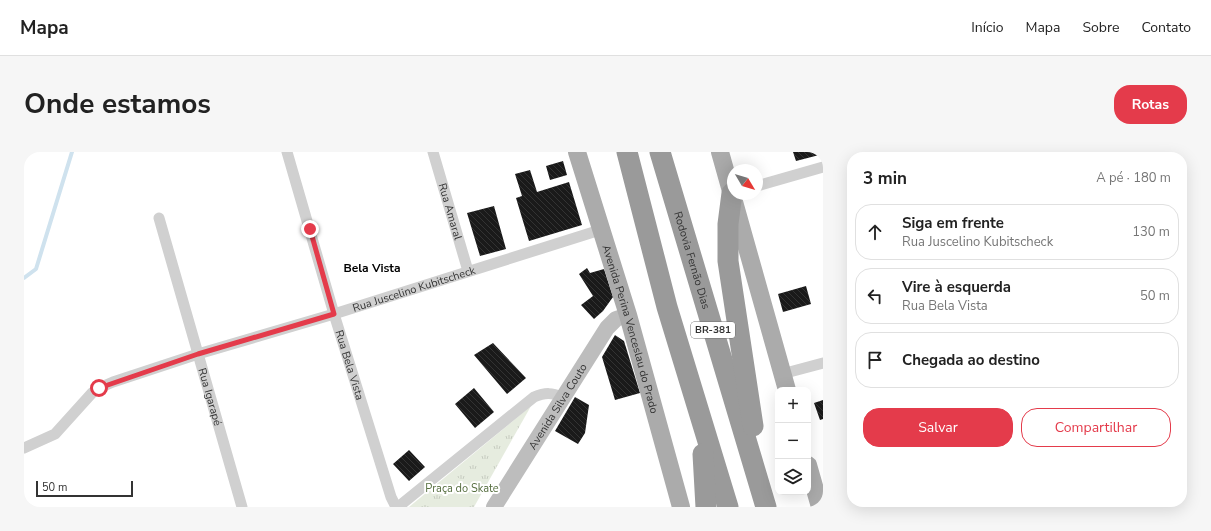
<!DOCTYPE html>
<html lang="pt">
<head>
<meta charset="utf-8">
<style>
	body { margin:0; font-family:"Nunito Sans",sans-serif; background:#f6f6f6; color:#222 }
	.controls { position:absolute; right:12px; bottom:12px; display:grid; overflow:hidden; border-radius:8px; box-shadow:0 4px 16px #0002 }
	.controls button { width:36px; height:36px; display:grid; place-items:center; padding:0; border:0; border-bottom:1px solid #e0e0e0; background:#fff; color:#222; font:20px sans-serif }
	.compass { position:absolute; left:703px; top:12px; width:36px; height:36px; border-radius:50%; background:#fff; box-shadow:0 4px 16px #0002; rotate:128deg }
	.scale { position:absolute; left:12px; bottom:10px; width:97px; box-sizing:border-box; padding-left:4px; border:2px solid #333; border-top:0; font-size:11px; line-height:14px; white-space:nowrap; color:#333; -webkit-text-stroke:3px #fff; paint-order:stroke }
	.stop { position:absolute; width:12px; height:12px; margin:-9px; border:3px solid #e43b4b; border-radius:50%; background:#fff }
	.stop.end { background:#e43b4b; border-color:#fff; box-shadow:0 1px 4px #0008 }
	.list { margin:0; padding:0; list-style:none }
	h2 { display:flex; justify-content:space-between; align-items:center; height:52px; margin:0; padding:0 16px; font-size:17px }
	h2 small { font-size:13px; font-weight:400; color:#767676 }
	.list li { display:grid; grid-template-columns:26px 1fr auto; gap:12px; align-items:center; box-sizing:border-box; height:56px; margin:0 8px 8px; padding:0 8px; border:1px solid #e0e0e0; border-radius:16px }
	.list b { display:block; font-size:15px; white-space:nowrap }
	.list p { margin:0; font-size:13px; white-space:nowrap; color:#767676 }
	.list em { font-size:13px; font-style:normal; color:#767676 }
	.actions { display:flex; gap:8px; padding:12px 16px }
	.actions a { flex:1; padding:9px 0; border:1px solid #e43b4b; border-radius:16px; text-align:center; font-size:14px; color:#e43b4b }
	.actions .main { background:#e43b4b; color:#fff }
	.icon { flex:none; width:22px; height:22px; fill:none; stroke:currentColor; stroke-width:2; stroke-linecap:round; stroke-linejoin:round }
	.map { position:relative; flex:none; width:799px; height:355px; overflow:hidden; border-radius:16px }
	header { display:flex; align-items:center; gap:24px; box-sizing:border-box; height:56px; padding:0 20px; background:#fff; border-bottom:1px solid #e0e0e0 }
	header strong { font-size:19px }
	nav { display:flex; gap:22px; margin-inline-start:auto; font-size:14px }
	.intro { display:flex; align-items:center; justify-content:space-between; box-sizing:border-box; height:96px; padding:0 24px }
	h1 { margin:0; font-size:28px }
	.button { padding:10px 18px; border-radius:16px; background:#e43b4b; color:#fff; font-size:14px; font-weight:700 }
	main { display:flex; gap:24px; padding:0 24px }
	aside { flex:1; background:#fff; border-radius:16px; box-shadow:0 4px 16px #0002 }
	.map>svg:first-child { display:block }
</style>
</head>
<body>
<header>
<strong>Mapa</strong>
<nav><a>Início</a><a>Mapa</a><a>Sobre</a><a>Contato</a></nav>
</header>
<div class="intro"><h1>Onde estamos</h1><a class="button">Rotas</a></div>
<main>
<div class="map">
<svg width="799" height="355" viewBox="0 0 799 355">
	<defs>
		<pattern id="park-tufts" width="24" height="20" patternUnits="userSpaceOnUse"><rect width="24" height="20" fill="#e6ecdf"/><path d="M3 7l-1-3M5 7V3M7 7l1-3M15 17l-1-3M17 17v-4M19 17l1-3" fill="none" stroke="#c6cbc0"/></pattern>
		<pattern id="building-back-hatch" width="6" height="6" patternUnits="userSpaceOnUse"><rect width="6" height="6" fill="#1a1a1a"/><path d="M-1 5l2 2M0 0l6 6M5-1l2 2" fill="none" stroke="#333"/></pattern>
	</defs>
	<rect width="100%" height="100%" fill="#fff"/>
	<path fill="url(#park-tufts)" d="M507,254l-57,101h-65z"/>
	<path fill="#e6ecdf" d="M433,325l22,13 -10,17h-30z"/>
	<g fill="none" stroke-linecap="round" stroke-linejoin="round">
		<path stroke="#cfe2ee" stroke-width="4" d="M0,126l12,-9 36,-117"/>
	</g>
	<path fill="url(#building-back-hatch)" d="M769,0h30v2l-27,7z
		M539,9l4,14 -17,5 -4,-14z
		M506,18l7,22 32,-10 13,43 -53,16 -13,-43 6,-2 -7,-22z
		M470,54l12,43 -26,7 -13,-43z
		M563,116l3,5 14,-4 9,28 -10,14 -9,8 -13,-14 12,-9 -14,-22z
		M782,134l5,18 -28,8 -5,-18z
		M591,183l9,6 16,52 -25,7 -13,-43z
		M469,191l33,35 -19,16 -33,-39z
		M450,236l20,24 -19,16 -20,-24z
		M551,245l14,8 -4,28 -7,11 -23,-13z
		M799,248v19l-3,1 -6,-17z
		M385,298l16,17 -16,14 -16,-17z"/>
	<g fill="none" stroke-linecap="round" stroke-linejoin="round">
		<g stroke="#d0d0d0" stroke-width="11">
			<path id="s1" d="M263,0l47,162 57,183 5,10"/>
			<path id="s2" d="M409,0l35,119"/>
			<path d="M733,34l66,-19"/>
			<path id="s3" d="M135,66l83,289"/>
			<path d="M758,222l41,-11"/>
			<path id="s4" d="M0,296l31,-14 37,-41 7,-5 14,-6 85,-28 136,-40 266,-84"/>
			<path d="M374,355l136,-110c12,-5 18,-4 29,0"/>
		</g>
		<path stroke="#bdbdbd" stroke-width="16" id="s5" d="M470,355l113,-179 9,-9 12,-4"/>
		<g stroke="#ababab" stroke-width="18">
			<path id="s6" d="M553,0l51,163 53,192"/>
			<path d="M696,0l67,238"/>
			<path d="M784,313l12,42"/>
		</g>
		<g stroke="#9a9a9a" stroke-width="21">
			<path d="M603,0l40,155 61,200"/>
			<path id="s7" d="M636,0l106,355"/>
			<path d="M708,41l-4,31v37l25,165"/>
			<path d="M679,302l3,53"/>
		</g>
	</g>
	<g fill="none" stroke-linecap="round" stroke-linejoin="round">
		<path stroke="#e43b4b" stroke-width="5" d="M75,236l99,-34 136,-40 -24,-85"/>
	</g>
	<g text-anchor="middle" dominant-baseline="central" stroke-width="4" stroke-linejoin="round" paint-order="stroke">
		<rect fill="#fff" stroke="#707070" stroke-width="1" x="667" y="170" width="44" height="16" rx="3"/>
		<g font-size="10" font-weight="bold" fill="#333">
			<text x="689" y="178">BR-381</text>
		</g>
		<g font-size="11" fill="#333" stroke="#fff">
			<text stroke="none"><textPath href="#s2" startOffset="62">Rua Amaral</textPath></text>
			<text stroke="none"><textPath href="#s7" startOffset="113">Rodovia Fernão Dias</textPath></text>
			<text stroke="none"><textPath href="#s4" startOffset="428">Rua Juscelino Kubitscheck</textPath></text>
			<text stroke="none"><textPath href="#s6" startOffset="185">Avenida Perina Venceslau do Prado</textPath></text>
			<text stroke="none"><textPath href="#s1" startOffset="222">Rua Bela Vista</textPath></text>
			<text stroke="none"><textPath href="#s3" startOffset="186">Rua Igarapé</textPath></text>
			<text stroke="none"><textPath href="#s5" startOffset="119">Avenida Silva Couto</textPath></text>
		</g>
		<g font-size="11" fill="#576f40" stroke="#fff">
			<text x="438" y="336">Praça do Skate</text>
		</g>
		<g font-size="12" font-weight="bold" fill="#000" stroke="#fff">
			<text x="348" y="116">Bela Vista</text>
		</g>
	</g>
</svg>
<div class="controls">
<button>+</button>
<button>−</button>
<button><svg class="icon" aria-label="layers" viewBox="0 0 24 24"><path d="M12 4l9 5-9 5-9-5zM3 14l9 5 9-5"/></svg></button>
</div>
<svg class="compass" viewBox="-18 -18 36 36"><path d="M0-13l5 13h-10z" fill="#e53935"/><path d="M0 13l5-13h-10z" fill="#767676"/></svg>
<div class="scale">50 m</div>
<div class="stop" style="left:75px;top:236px"></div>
<div class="stop end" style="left:286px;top:77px"></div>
</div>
<aside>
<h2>3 min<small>A pé · 180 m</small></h2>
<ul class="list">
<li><svg class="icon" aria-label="ahead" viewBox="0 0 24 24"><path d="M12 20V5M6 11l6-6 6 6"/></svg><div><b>Siga em frente</b><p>Rua Juscelino Kubitscheck</p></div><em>130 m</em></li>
<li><svg class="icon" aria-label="left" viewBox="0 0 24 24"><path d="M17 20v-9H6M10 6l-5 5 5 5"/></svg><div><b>Vire à esquerda</b><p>Rua Bela Vista</p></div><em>50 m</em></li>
<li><svg class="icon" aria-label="arrive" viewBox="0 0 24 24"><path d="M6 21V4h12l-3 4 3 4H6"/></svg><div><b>Chegada ao destino</b></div></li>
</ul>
<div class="actions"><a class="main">Salvar</a><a>Compartilhar</a></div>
</aside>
</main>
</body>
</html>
